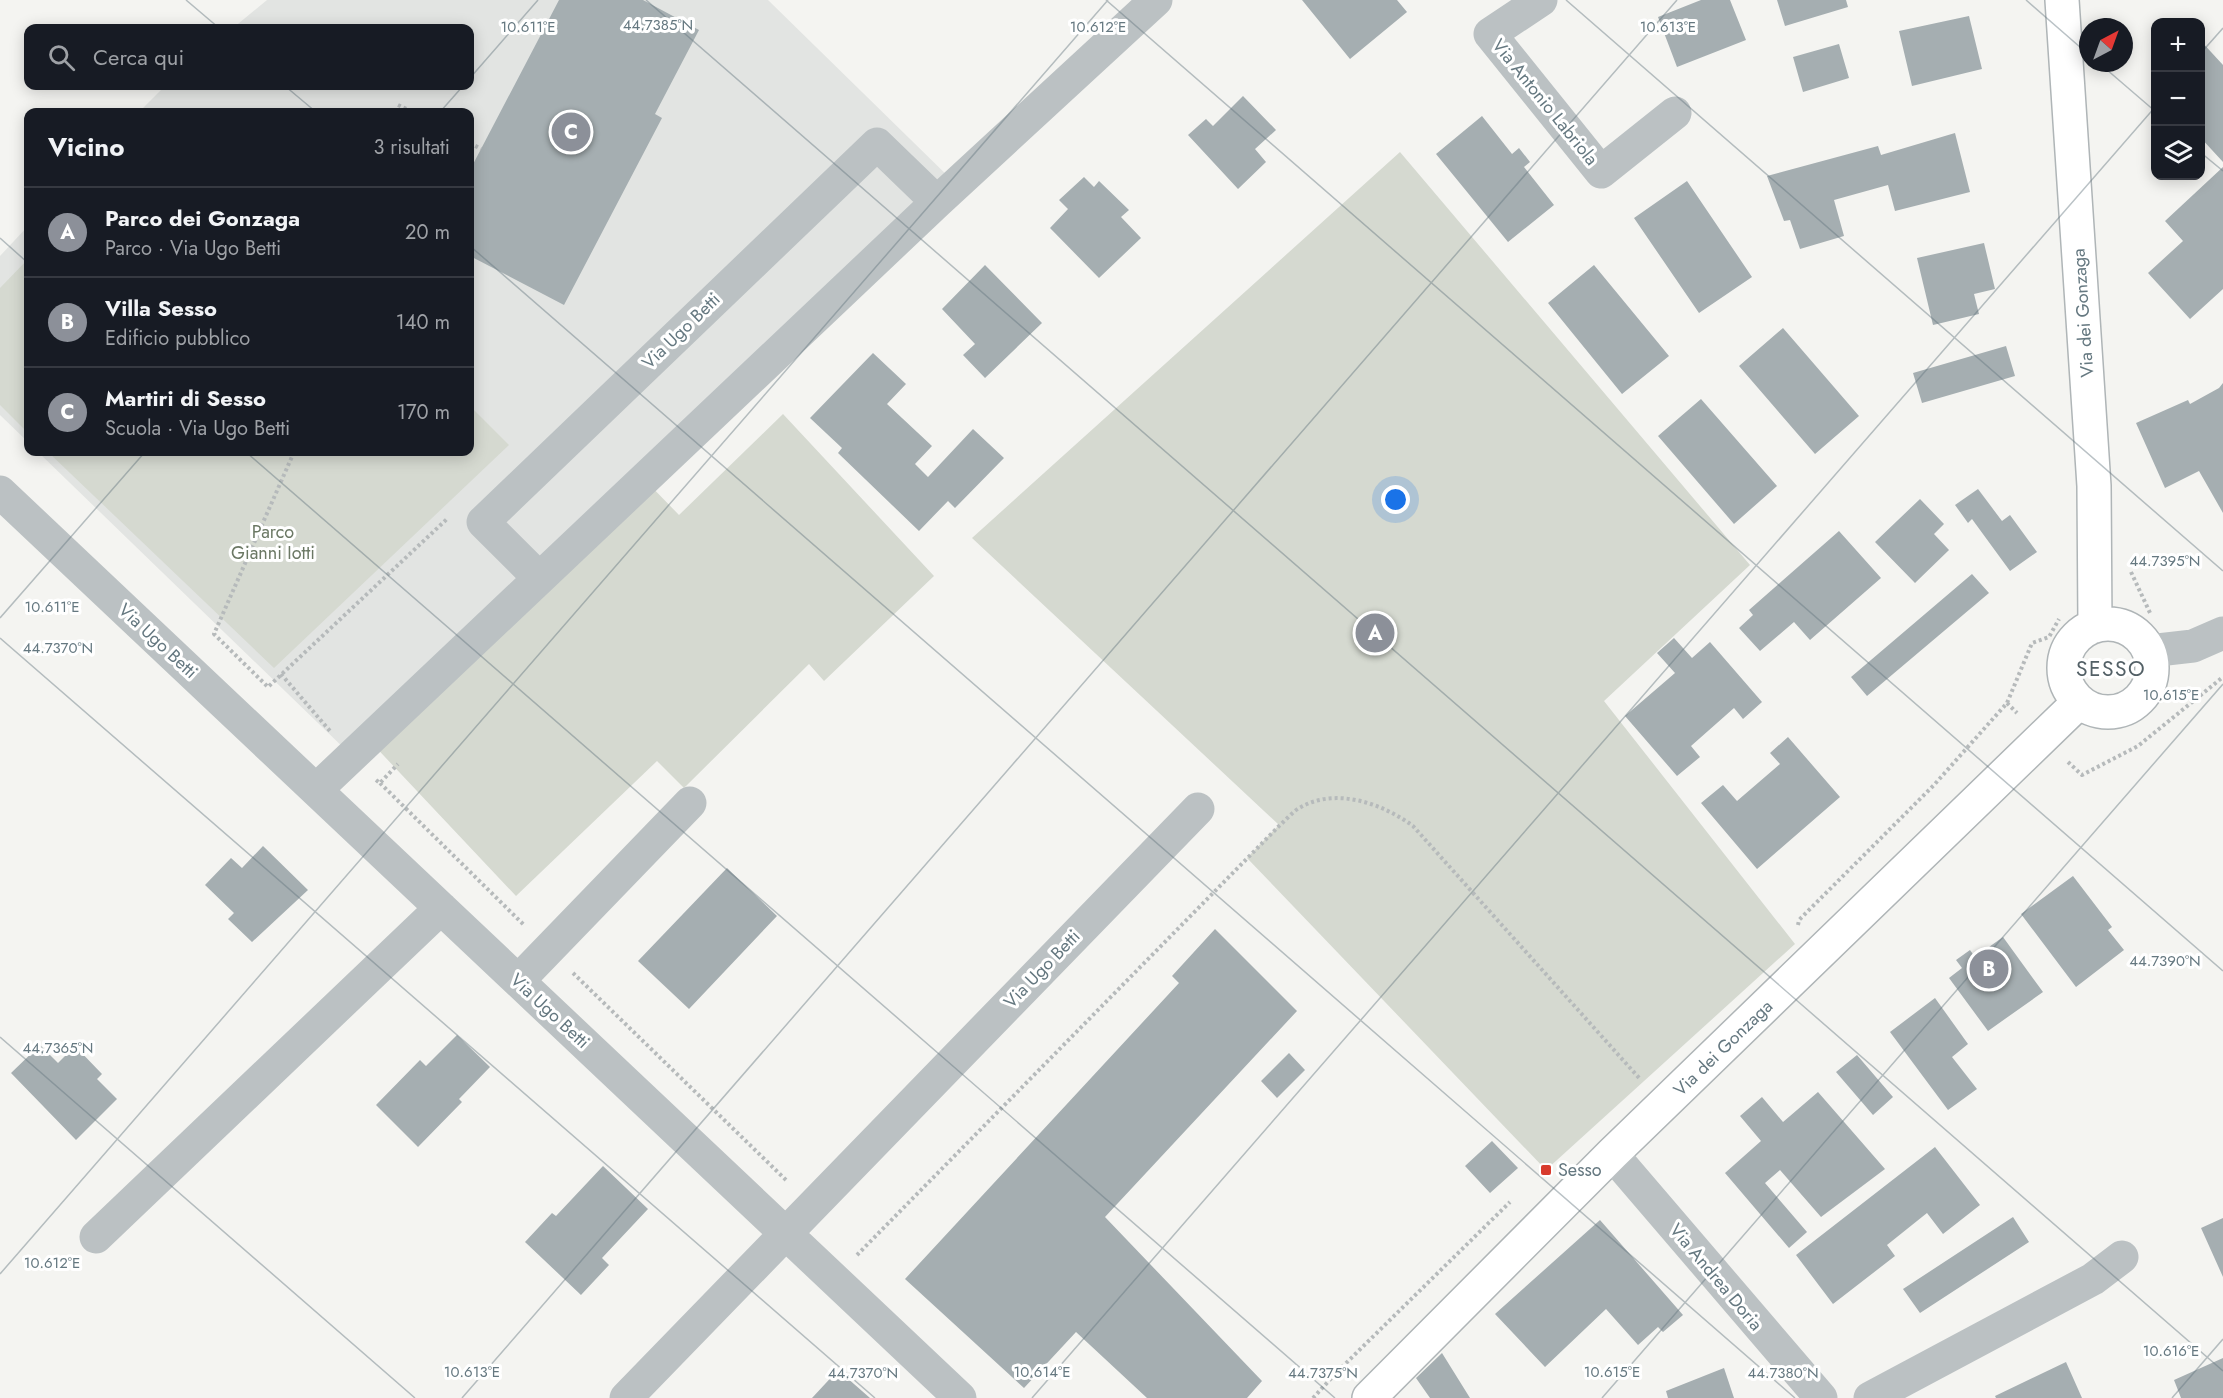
<!DOCTYPE html>
<html lang="it">
<head>
<meta charset="utf-8">
<style>
	body { margin:0; font-family:Jost,sans-serif; background:#20242c; color:#f1f3f6 }
	.controls { position:absolute; right:18px; top:18px; display:grid; overflow:hidden; border-radius:12px; box-shadow:0 3px 15px #0003 }
	.controls button { width:54px; height:54px; display:grid; place-items:center; padding:0; border:0; border-bottom:2px solid #363941; background:#171b24; color:#f1f3f6; font:30px sans-serif }
	.compass { position:absolute; left:2079px; top:18px; width:54px; height:54px; border-radius:50%; background:#171b24; box-shadow:0 3px 15px #0003; rotate:41deg }
	.you { position:absolute; left:1396px; top:500px; width:21px; height:21px; margin:-15px; border:4px solid #fff; border-radius:50%; background:#1a73e8; box-shadow:0 0 0 9px #1a73e833 }
	.badge { display:grid; place-items:center; width:39px; height:39px; border-radius:50%; background:#8c9099; color:#fff; font-size:20px; font-weight:700 }
	.pin { position:absolute; translate:-50% -50%; border:3px solid #fff; box-shadow:0 2px 6px #0006 }
	.list { margin:0; padding:0; list-style:none }
	h2 { display:flex; justify-content:space-between; align-items:center; height:78px; margin:0; padding:0 24px; font-size:26px }
	h2 small { font-size:20px; font-weight:400; color:#9ea1a6 }
	.list li { display:grid; grid-template-columns:39px 1fr auto; gap:18px; align-items:center; box-sizing:border-box; height:90px; padding:0 24px; border-top:2px solid #363941 }
	.list b { display:block; font-size:22px; white-space:nowrap }
	.list p { margin:0; font-size:20px; white-space:nowrap; color:#9ea1a6 }
	.list em { font-size:20px; font-style:normal; color:#9ea1a6 }
	.icon { flex:none; width:33px; height:33px; fill:none; stroke:currentColor; stroke-width:2; stroke-linecap:round; stroke-linejoin:round }
	.map { position:relative; flex:none; width:2223px; height:1398px; overflow:hidden }
	.search { position:absolute; background:#171b24; box-shadow:0 3px 15px #0003; left:24px; top:24px; width:450px; height:66px; display:flex; align-items:center; gap:15px; box-sizing:border-box; padding:0 21px; border-radius:12px; color:#9ea1a6; font-size:22px }
	.panel { position:absolute; background:#171b24; box-shadow:0 3px 15px #0003; left:24px; top:108px; width:450px; height:348px; border-radius:12px }
	.map>svg:first-child { display:block }
</style>
</head>
<body>
<div class="map">
<svg width="2223" height="1398" viewBox="0 0 2223 1398">
	<rect width="100%" height="100%" fill="#f4f4f1"/>
	<path fill="#e2e4e2" d="M267,0h501l188,184 -605,571 -313,-303h432v-340h-331l26,-26h305v-58h-237z
		M28,226v216l-28,-27v-159z"/>
	<path fill="#d5d9d0" d="M1400,152l350,413 -146,136 191,243 -249,226 -299,-312 32,-33 -307,-287z
		M28,259v174l-28,-28v-117z
		M470,406l39,39 -235,223 -226,-216h422z
		M783,414l151,162 -110,105 -15,-17 -125,124 -27,-27 -141,135 -148,-157 276,-260 35,36z"/>
	<path fill="#a5aeb1" d="M559,0h84l56,30 -44,84 7,4 -98,187 -94,-49v-86z
		M1302,0h95l10,12 -57,47z
		M1701,0h29l16,40 -69,27 -19,-50z
		M1777,0h69l2,7 -63,19z
		M1969,16l13,53 -70,17 -13,-55z
		M2200,40l23,25v97l-23,-25z
		M1839,44l10,34 -46,14 -10,-35z
		M1243,96l33,34 -21,19 11,13 -28,27 -50,-54 18,-16 7,7z
		M1482,116l30,38 7,-6 11,14 -6,5 30,38 -46,37 -72,-88z
		M1955,133l15,59 -75,19 -7,-26 -54,15 10,36 -44,13 -10,-29 -6,1 -17,-45 111,-30 3,9z
		M2223,167v122l-33,30 -42,-46 35,-32 -18,-20z
		M1084,177l10,10 5,-6 30,29 -8,7 20,21 -42,40 -49,-50 18,-19 -9,-9z
		M1687,181l65,96 -53,36 -65,-95z
		M1984,243l11,46 -21,5 5,20 -46,11 -16,-67z
		M985,265l57,58 -57,55 -22,-23 12,-11 -33,-35z
		M1594,265l75,91 -47,38 -74,-91z
		M1783,328l76,88 -44,38 -76,-88z
		M2006,346l9,30 -93,27 -9,-30z
		M873,353l33,31 -19,20 45,42 -17,18 13,13 45,-48 31,29 -49,50 -7,-7 -29,30 -81,-78 4,-5 -32,-30z
		M2223,383v130l-24,-42 -34,17 -29,-65 52,-23 2,4 29,-16z
		M1701,399l76,87 -43,38 -76,-88z
		M1978,489l24,32 8,-6 27,37 -27,19 -38,-52 -4,4 -13,-18z
		M1920,499l24,25 -10,10 15,16 -34,33 -40,-41z
		M1839,531l42,47 -71,62 -16,-18 -34,29 -21,-23 14,-13 -4,-5z
		M1972,574l17,19 -122,103 -16,-19z
		M1674,638l18,20 18,-16 52,60 -19,17 -9,-11 -43,38 9,11 -23,19 -52,-60 50,-43 -18,-20z
		M1788,737l52,60 -83,72 -56,-66 22,-18 14,16 43,-37 -10,-11z
		M263,846l45,44 -56,52 -24,-23 6,-6 -29,-28 26,-27 11,10z
		M727,868l50,48 -88,93 -51,-48z
		M2073,876l39,51 -4,3 16,20 -48,37 -55,-73z
		M1215,929l82,82 -192,206 157,164 -15,17h-100l-71,-66 -52,56 -119,-109 274,-296 -7,-7z
		M2003,937l40,55 -55,39 -39,-53 13,-10 -6,-8 14,-10 5,7z
		M1935,998l33,46 -16,13 25,32 -29,21 -58,-78z
		M457,1035l33,32 -31,32 3,3 -44,45 -42,-42 44,-45 6,6z
		M40,1045l18,18 17,-17 27,28 -5,5 20,20 -41,41 -65,-67z
		M1289,1053l16,17 -28,28 -16,-17z
		M1857,1055l36,42 -20,18 -37,-43z
		M1818,1092l67,77 -64,48 -41,-47 -15,13 42,49 -18,16 -64,-75 36,-32 -21,-25 22,-19 21,25z
		M1492,1141l26,27 -28,25 -25,-27z
		M1935,1147l45,58 -37,29 -16,-21 -40,32 8,11 -62,48 -37,-49z
		M603,1166l45,43 -46,49 7,7 -28,30 -56,-53 27,-29 4,3z
		M2013,1217l16,25 -109,71 -17,-24z
		M2223,1218v59l-22,-49z
		M1600,1220l83,95 -20,17 -5,-5 -20,18 -32,-36 -61,58 -50,-53z
		M1442,1353l28,45h-40l-14,-20z
		M2223,1358v40h-42l-7,-18z
		M2066,1362l16,36h-86l-1,-2z
		M1724,1368l10,30h-66l-2,-7z
		M838,1370l32,28h-58z"/>
	<g fill="none" stroke-linecap="round" stroke-linejoin="round">
		<g stroke="#afb5b7" stroke-width="36">
			<path id="major" d="M2062,0l32,486 1,140
				M2064 668a44 44 0 1 1 88 0a44 44 0 1 1-88 0Z
				M1369,1398l243,-244 467,-452"/>
		</g>
		<path stroke="#b6babb" stroke-width="4" stroke-dasharray="3 3" stroke-linecap="butt" d="M398,105l15,7
			M470,143l11,6
			M294,452l-80,182 54,53 180,-169
			M2131,572l20,43
			M281,674l49,57
			M2007,703l10,10
			M2068,762l14,13 56,-29 85,-69
			M376,780l4,3 18,-19
			M380,783l145,143
			M1798,925l1,-5 135,-135 73,-82 25,-60 17,-6 10,-18
			M573,973l214,208
			M857,1255l422,-429c7,-6 14,-15 22,-19 36,-20 82,-3 112,19l227,253
			M1313,1398l24,-26 173,-170"/>
		<path stroke="#bbc1c3" stroke-width="33" d="M1541,0l-51,34 111,138 74,-59
			M0,492l960,906
			M539,578l-56,-56 394,-378 60,58
			M2149,651l44,-5 30,-13
			M316,790l621,-588 219,-202
			M518,981l172,-178
			M1612,1154l209,244
			M96,1237l345,-329
			M626,1398l572,-589
			M1870,1398l223,-119 29,-22"/>
		<use href="#major" stroke="#fff" stroke-width="33"/>
	</g>
	<path fill="none" stroke="#657880" stroke-width="1.5" stroke-opacity="0.45" d="M186,0l33,28M646,0l1577,1371M1106,0l1117,971M1566,0l657,571M2026,0l62,54M2200,54l23,-26M2099,63l57,49M470,78l68,-78M285,86l31,26M440,112l23,-26M2200,152l23,19M0,238l28,25M470,246l1325,1152M246,452l1089,946M0,618l145,-166M0,638l875,760M0,1037l415,361M0,1274l1108,-1274M462,1398l1215,-1398M1032,1398l1124,-1292M1602,1398l621,-714M2172,1398l51,-59"/>
	<rect fill="#d83b2d" stroke="#fff" stroke-width="2" x="1540" y="1164" width="12" height="12" rx="3"/>
	<g text-anchor="middle" dominant-baseline="central" stroke-width="6" stroke-linejoin="round" paint-order="stroke">
		<g font-size="18" fill="#657880" stroke="#fff">
			<text transform="translate(1545 102) rotate(51)">Via Antonio Labriola</text>
			<text transform="translate(2083 313) rotate(-94)">Via dei Gonzaga</text>
			<text transform="translate(681 331) rotate(-44)">Via Ugo Betti</text>
			<text transform="translate(158 641) rotate(43)">Via Ugo Betti</text>
			<text transform="translate(1042 969) rotate(-46)">Via Ugo Betti</text>
			<text transform="translate(550 1011) rotate(43)">Via Ugo Betti</text>
			<text transform="translate(1723 1048) rotate(-44)">Via dei Gonzaga</text>
			<text transform="translate(1716 1277) rotate(50)">Via Andrea Doria</text>
		</g>
		<g font-size="18" fill="#6b7864" stroke="#fff">
			<text x="273" y="532">Parco<tspan x="273" dy="21">Gianni Iotti</tspan></text>
		</g>
		<g font-size="18" fill="#657880" stroke="#fff" text-anchor="start">
			<text x="1558" y="1170">Sesso</text>
		</g>
		<g font-size="21" letter-spacing="1.5" fill="#536066" stroke="#fff">
			<text x="2111" y="669">SESSO</text>
		</g>
	</g>
	<g font-size="15" text-anchor="middle" fill="#657880" stroke="#fff" stroke-width="6" stroke-linejoin="round" paint-order="stroke">
		<text x="658" y="30">44.7385°N</text>
		<text x="528" y="32">10.611°E</text>
		<text x="1098" y="32">10.612°E</text>
		<text x="1668" y="32">10.613°E</text>
		<text x="2165" y="566">44.7395°N</text>
		<text x="52" y="612">10.611°E</text>
		<text x="58" y="653">44.7370°N</text>
		<text x="2171" y="700">10.615°E</text>
		<text x="2165" y="966">44.7390°N</text>
		<text x="58" y="1053">44.7365°N</text>
		<text x="52" y="1268">10.612°E</text>
		<text x="2171" y="1356">10.616°E</text>
		<text x="472" y="1377">10.613°E</text>
		<text x="1042" y="1377">10.614°E</text>
		<text x="1612" y="1377">10.615°E</text>
		<text x="863" y="1378">44.7370°N</text>
		<text x="1323" y="1378">44.7375°N</text>
		<text x="1783" y="1378">44.7380°N</text>
	</g>
</svg>
<div class="controls">
<button>+</button>
<button>−</button>
<button><svg class="icon" aria-label="layers" viewBox="0 0 24 24"><path d="M12 4l9 5-9 5-9-5zM3 14l9 5 9-5"/></svg></button>
</div>
<svg class="compass" viewBox="-18 -18 36 36"><path d="M0-13l5 13h-10z" fill="#e53935"/><path d="M0 13l5-13h-10z" fill="#9ea1a6"/></svg>
<div class="you"></div>
<div class="pin badge" style="left:1375px;top:633px">A</div>
<div class="pin badge" style="left:1989px;top:969px">B</div>
<div class="pin badge" style="left:571px;top:132px">C</div>
<div class="search"><svg class="icon" aria-label="search" viewBox="0 0 24 24"><circle cx="10" cy="10" r="6"/><path d="M15 15l6 6"/></svg>Cerca qui</div>
<section class="panel">
<h2>Vicino<small>3 risultati</small></h2>
<ul class="list">
<li><span class="badge">A</span><div><b>Parco dei Gonzaga</b><p>Parco · Via Ugo Betti</p></div><em>20 m</em></li>
<li><span class="badge">B</span><div><b>Villa Sesso</b><p>Edificio pubblico</p></div><em>140 m</em></li>
<li><span class="badge">C</span><div><b>Martiri di Sesso</b><p>Scuola · Via Ugo Betti</p></div><em>170 m</em></li>
</ul>
</section>
</div>
</body>
</html>
